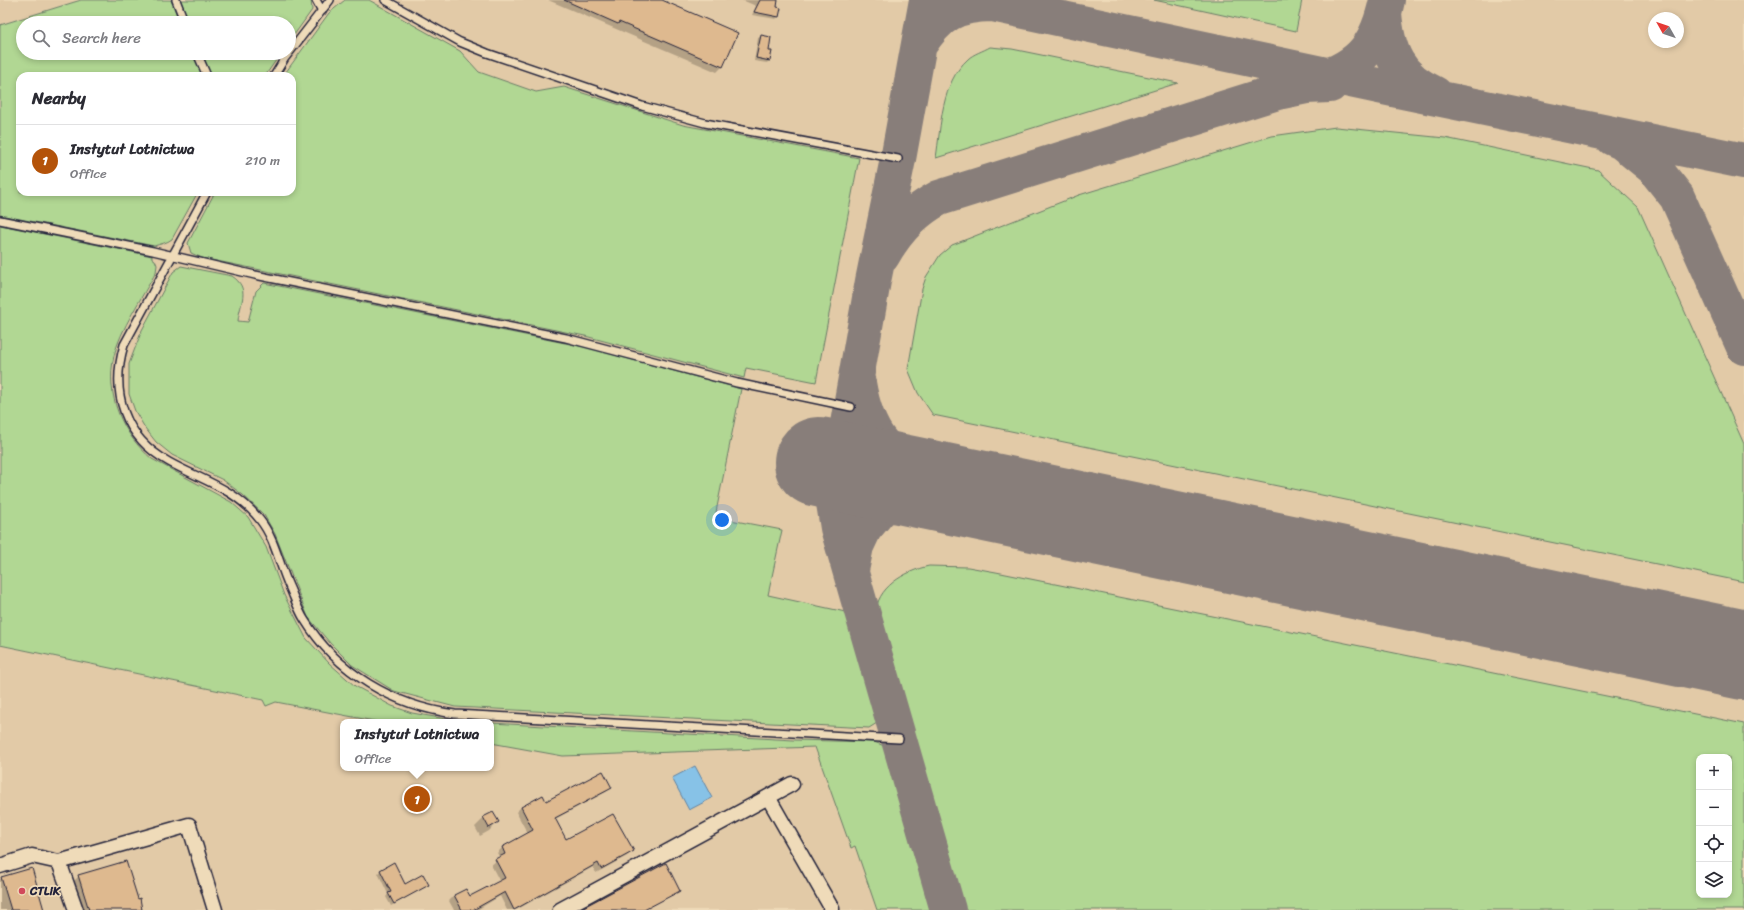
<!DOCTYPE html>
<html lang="en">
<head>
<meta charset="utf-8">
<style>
	body { margin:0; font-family:Sriracha,sans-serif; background:#f2f2f3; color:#2b2b33 }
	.controls { position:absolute; right:12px; bottom:12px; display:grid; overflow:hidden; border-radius:8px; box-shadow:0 2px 6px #0003 }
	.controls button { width:36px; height:36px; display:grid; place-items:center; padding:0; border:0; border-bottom:1px solid #e1e1e2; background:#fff; color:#2b2b33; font:20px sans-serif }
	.compass { position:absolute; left:1648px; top:12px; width:36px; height:36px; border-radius:50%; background:#fff; box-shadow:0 2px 6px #0003; rotate:310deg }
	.you { position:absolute; left:722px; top:520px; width:14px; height:14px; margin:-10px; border:3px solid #fff; border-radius:50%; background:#1a73e8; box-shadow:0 0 0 6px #1a73e833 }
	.badge { display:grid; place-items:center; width:26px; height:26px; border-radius:50%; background:#b45309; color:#fff; font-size:13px; font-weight:700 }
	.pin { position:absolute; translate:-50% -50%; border:2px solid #fff; box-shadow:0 1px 4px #0006 }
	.popup { position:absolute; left:340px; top:719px; width:154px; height:52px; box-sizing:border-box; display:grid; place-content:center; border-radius:8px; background:#fff; filter:drop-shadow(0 1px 3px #0005); font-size:13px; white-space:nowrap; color:#7c7c81 }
	.popup b { font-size:15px; color:#2b2b33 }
	.popup::after { content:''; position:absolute; left:50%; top:100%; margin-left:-8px; border:8px solid transparent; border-top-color:#fff }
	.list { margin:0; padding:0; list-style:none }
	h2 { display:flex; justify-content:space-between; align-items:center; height:52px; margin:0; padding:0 16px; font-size:17px }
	h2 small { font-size:13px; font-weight:400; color:#7c7c81 }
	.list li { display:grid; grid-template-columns:26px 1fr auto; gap:12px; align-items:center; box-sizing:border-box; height:72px; padding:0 16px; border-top:1px solid #e1e1e2 }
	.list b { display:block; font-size:15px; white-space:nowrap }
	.list p { margin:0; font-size:13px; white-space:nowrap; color:#7c7c81 }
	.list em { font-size:13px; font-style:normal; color:#7c7c81 }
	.icon { flex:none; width:22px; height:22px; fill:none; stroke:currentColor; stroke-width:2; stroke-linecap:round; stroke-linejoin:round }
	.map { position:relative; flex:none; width:1744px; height:910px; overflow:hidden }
	.search { position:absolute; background:#fff; box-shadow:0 2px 6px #0003; left:16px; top:16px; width:280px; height:44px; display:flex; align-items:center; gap:10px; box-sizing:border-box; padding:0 14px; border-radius:22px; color:#7c7c81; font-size:15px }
	.panel { position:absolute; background:#fff; box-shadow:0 2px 6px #0003; left:16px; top:72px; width:280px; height:124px; border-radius:12px }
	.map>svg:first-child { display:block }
</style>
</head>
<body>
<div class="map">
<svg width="1744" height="910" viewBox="0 0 1744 910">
	<rect width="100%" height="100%" fill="#efdbb9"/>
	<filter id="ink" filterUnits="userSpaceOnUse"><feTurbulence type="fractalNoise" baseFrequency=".025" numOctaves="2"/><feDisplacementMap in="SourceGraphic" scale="8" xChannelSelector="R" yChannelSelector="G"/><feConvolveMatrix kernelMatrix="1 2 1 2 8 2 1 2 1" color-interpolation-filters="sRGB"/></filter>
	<g filter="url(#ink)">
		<path fill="#e2caa7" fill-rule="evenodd" d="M0,0h81l-81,25z
			M160,0h1584v910h-1744v-265l263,55 -140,-263 -26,-79 54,-100 3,-12 5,-2 29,-52h104v-116h-99l-10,-23h106v-30h-119zM1654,18h24v24h-24zM343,722h148v46h-148zM1699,757h30v138h-30z"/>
		<path fill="#b1d793" stroke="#6a7c67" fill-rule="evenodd" d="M81,0h90l9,23h-157v30h170l10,23h-183v116h178l-26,47c-5,4 -12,5 -18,7l-154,-31v-190z
			M179,0h132l1,10 -23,32v-19h-101z
			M345,0h24l91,51 19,21 57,20 28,-5 119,38 176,33 -43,224 -70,-14 -2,10 -159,-42 -383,-78 -11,-5 -3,-10 27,-51h77v-116h-9l46,-63z
			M1154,0h148l-6,31z
			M990,47l22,2 166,34 -242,75c5,-32 5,-75 32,-99 5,-5 15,-8 22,-12z
			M201,53h80l-16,23h-55z
			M1336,127l109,11 153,32 40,37 106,237v138l-811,-167 -15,-22 -10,-24 14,-80 4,-12 14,-22 12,-10 127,-50 193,-59z
			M0,225l152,31v2l3,2 2,5 -1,7c-13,24 -36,58 -42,84 -9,39 8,78 38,103l79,43 17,15 18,30 18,48 22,43 23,25 26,23 37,20 20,7 40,7 29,2h-102l-103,-20 -10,4 -3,-6 -263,-55z
			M181,266l51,10c19,13 8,26 6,45l10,1 8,-31 8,-8 321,64 156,42 -26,128 67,13 -14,65 82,18 30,102 -3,8 -8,5 -414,-21 -61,-16 -42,-26 -22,-22 -22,-26 -33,-83 -11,-19 -21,-20 -20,-15 -51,-25 -16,-13 -11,-14 -10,-17 -6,-17v-30l13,-34 31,-58z
			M929,566l39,1 28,5 748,152v186h-783l-85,-295c-1,-27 29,-44 53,-49zM1699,757h30v138h-30z
			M491,723l303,17 80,2 8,3 9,9 45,156h-59l-22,-64 -4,2 -36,-101 -252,9 -72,-13z"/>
		<path fill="#87c2e7" stroke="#5f82a2" d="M695,766l17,32 -23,12 -17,-32z"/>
		<path fill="#0003" d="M548,0h112l77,34 -15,33 -5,5z
			M742,0h35l-1,7 4,1 -2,9 -2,2 -24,-4 4,-9z
			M761,36l6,15 2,10 -2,2 -13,-2 4,-23z
			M611,788l-5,4 -51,27 11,21 66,11 -5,5 -31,17 -3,-6 -77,43h-9l-7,-14 -23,14h-23l-5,-9 5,-5 11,-6 5,8 30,-16 -9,-17 9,-7 -3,-5 5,-5 26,-14 -12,-22 5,-5 21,-11 4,7z
			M484,818l14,4 -9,9 -9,5 -5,-9z
			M381,870l24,15 20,2 -34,19 -5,-9 2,-3 -10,-21z
			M79,876l61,34h-58l-9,-28z
			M2,878l41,32h-43v-31z"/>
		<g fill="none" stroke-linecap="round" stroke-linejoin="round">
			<path stroke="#887e7a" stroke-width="36" d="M927,0l-29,159 -25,122 -39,222 4,25 110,382
				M982,0l10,4 405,86 347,71
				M1384,13c3,39 14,65 51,81
				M919,45c20,-30 36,-41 73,-41
				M1319,79c43,-13 59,-36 68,-79
				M1613,138l9,4 32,26 23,29 67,150
				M882,256c14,-25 32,-45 57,-58l338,-106 29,-6 24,-1
				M858,383c10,59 31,71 77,103
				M851,570l5,-24 8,-17 16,-19 18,-15 37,-9"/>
			<path stroke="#887e7a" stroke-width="90" d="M819,462l925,193"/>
		</g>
		<path fill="#deb98f" stroke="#22223b" d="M564,0h98l76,33 -15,34 -104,-45 -1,2z
			M760,0h18l-1,7 4,1 -2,9 -25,-5z
			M761,35l10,2 -2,14h3l-2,10 -14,-3z
			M603,771l9,17 -57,30 11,21 47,-25 21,37 -33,18 -3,-6 -84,47 -9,-18 -32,18h-11l-8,-15 12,-6 4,7 35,-18 -10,-19 10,-5 -3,-7 31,-17 -12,-23 22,-12 3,6z
			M493,812l6,10 -10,6 -6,-11z
			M126,861l12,38 2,-1 2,12h-53l-11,-35z
			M394,862l11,22 18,-10 6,11 -35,19 -6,-11 3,-1 -11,-22z
			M666,863l14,28 -36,19h-66z
			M32,868l12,42h-33l-10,-33z"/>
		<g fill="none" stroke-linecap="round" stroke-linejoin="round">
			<g stroke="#22223b" stroke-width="10">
				<path id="lane" d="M176,0l9,23
					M316,0l6,11
					M385,0l75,42 27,11 155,53 63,17 193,36
					M197,53l10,23
					M274,76l11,-18 45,-58
					M207,192l-83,153c-14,48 0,92 45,117 32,18 66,26 91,58 15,19 19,44 29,66 5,11 9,23 15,33 33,54 90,87 151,95l444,25
					M0,220l153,31 102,24 311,63 171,45 114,24"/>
			</g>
			<g stroke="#22223b" stroke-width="17">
				<path id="street" d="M768,797l64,112 -2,1
					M59,862l17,48
					M0,866l32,-10 27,6 130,-37 26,85
					M560,910l232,-126"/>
			</g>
			<use href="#lane" stroke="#efdbb9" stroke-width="7"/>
			<use href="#street" stroke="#efdbb9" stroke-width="14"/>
		</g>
	</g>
	<circle fill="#d1495b" stroke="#efdbb9" stroke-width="1.5" cx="22" cy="891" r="4"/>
	<g text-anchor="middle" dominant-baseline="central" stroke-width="3.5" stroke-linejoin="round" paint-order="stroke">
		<g font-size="12" font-weight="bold" fill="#22223b" stroke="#efdbb9" text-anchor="start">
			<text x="30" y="891">CTLiK</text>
		</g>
	</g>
</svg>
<div class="controls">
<button>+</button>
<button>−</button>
<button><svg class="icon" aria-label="locate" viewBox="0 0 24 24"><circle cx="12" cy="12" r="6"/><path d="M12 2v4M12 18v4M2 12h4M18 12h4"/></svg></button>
<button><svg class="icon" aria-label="layers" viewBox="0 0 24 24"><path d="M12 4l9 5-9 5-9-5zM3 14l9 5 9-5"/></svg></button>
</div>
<svg class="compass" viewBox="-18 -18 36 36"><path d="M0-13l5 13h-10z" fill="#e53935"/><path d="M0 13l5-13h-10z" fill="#7c7c81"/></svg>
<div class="you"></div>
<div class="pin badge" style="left:417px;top:799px">1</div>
<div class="popup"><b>Instytut Lotnictwa</b>Office</div>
<div class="search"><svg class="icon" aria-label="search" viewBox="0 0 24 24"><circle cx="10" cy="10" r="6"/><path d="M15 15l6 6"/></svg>Search here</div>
<section class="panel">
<h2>Nearby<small></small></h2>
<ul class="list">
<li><span class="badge">1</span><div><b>Instytut Lotnictwa</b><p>Office</p></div><em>210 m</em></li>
</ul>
</section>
</div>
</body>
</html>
